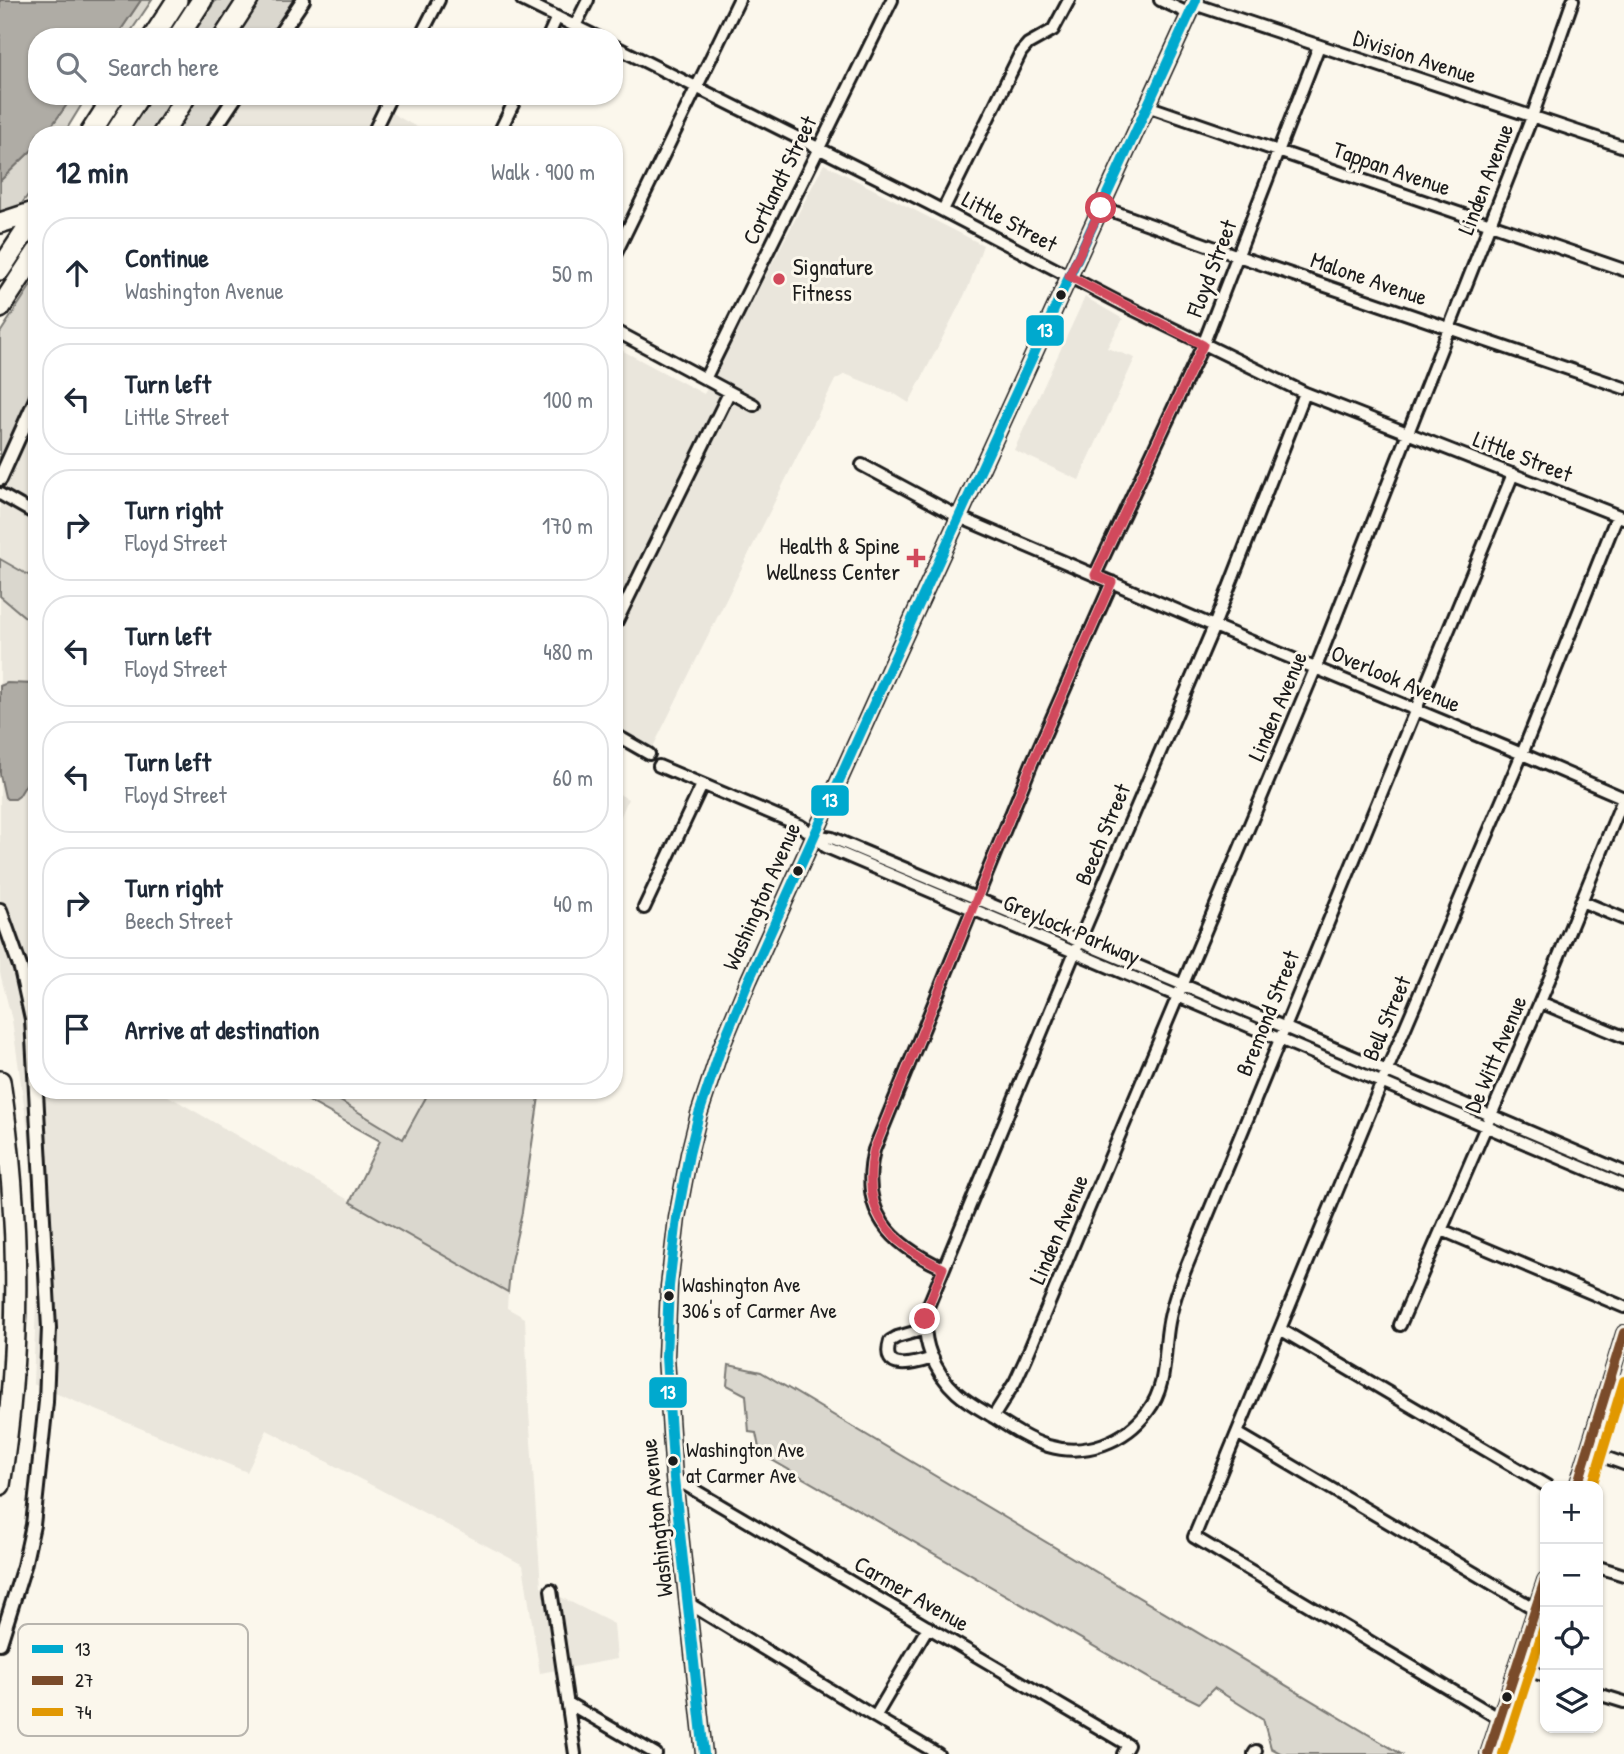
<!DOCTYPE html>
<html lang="en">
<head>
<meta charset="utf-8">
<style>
	body { margin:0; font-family:"Patrick Hand",sans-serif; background:#f2f2f3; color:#1f2937 }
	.controls { position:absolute; right:21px; bottom:21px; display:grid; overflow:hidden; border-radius:14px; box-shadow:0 2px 5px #0004 }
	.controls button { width:63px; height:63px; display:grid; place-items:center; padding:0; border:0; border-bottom:2px solid #e0e1e3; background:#fff; color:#1f2937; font:35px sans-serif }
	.stop { position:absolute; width:21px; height:21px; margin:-16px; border:5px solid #d1495b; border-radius:50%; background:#fff }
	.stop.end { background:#d1495b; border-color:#fff; box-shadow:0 2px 7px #0008 }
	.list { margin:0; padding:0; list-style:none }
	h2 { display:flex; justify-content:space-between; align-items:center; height:91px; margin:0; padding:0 28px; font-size:30px }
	h2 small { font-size:23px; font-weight:400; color:#747a83 }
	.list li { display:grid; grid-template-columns:46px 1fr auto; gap:21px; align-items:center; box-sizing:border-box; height:112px; margin:0 14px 14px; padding:0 14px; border:2px solid #e0e1e3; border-radius:28px }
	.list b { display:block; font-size:26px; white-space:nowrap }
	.list p { margin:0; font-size:23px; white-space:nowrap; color:#747a83 }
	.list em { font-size:23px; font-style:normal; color:#747a83 }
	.icon { flex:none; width:38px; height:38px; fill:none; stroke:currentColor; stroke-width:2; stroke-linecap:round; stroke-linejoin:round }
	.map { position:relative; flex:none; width:1624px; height:1754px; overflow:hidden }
	.search { position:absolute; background:#fff; box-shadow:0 2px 5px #0004; left:28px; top:28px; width:595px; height:77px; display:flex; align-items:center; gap:18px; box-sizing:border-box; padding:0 24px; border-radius:28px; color:#747a83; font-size:26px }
	.panel { position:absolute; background:#fff; box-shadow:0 2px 5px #0004; left:28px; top:126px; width:595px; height:973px; border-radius:28px }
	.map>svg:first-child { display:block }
</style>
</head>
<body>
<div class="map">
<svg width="1624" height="1754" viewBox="0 0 1624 1754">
	<rect width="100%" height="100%" fill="#fbf7ec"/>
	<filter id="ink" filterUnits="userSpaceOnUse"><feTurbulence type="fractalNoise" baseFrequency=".0143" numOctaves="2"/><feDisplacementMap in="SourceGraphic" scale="14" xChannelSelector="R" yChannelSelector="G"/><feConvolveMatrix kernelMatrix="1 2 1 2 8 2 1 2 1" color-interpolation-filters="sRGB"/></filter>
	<g filter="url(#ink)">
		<path fill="#eae6dc" d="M233,96h128l70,39h-225z
			M824,164l159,81 -15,43 -59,115 -14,-9 -50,-20 -10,6 -186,375 -35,-20v-389l90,48z
			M1085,297l38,22 -16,29 28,10 -56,122 -65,-30z
			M37,392v188l-37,-21v-86z
			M0,596l37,31v338l-3,6 3,12v107h121l350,202 -1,16 18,10 4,94 12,175 73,37 3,35 -77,14 -17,-108 -256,-135 -20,42 -214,-88 5,-131 -4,-79 -22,-154 -12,-47z
			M614,791l14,8 -14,34z
			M322,1090h108l-27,49z"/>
		<path fill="#dad7ce" stroke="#7b7a75" stroke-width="2" d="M141,0h11l-25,37h-11z
			M216,0h83l-25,37h-83z
			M73,96h14l-24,39h-18z
			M152,96h81l-27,39h-79z
			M37,145v35l-9,15 -28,38v-52z
			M37,276v116l-37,81v-140z
			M0,559l37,21v47l-37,-31z
			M289,1090h33l81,49 27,-49h110l-18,122 -11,49 -3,31 -158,-90 30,-61z
			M729,1365l32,7 640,382h-119l-11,-6 -8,-29 -49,-31 -15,15 -45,-22 -394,-228 -4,-20 -7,-1 -3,-37 -19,-10z"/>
		<path fill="#afaca5" stroke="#74726e" stroke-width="2" d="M0,0h141l-25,37h-79v59h36l-28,39h-8v10l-37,36z
			M7,683l30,1v82l-18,30 -4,3h-8l-2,-2 -5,-22v-89z"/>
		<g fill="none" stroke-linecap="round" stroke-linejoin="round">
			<g stroke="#1c1c1c" stroke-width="16">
				<path id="minor" d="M522,0l75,37
					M1160,0l30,14
					M1194,4l430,143
					M575,26l13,-26
					M420,37l19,-37
					M548,37l9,-20
					M614,46l314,157 194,101 183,89 319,125
					M1147,106l477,164
					M372,135l19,-39
					M498,135l19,-39
					M1101,207l137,49 386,132
					M943,210l78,-158 7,-8 25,-14 16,-30
					M614,257l125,-257
					M614,330l140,75
					M705,379l187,-379
					M1305,393l-91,233 -135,316 -152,367c-7,30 7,63 30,84 11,10 25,17 38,25 17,11 34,22 53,28 37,11 77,-4 100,-35 20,-26 15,-58 21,-89 6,-32 21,-63 33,-93 102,-253 208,-503 311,-755
					M862,465l97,52 255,109 308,128 102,44
					M0,494l37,21
					M1095,575l108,-230 116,-299
					M614,627l115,-234
					M614,734l35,20
					M659,766l140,59 15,10 12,12 798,338
					M814,835l18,3 452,189 340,145
					M1581,901l43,18
					M644,908l58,-123
					M1540,1002l84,35
					M1442,1230l182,77
					M943,1268c-53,-24 -84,-56 -69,-118l158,-387 80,-181
					M1400,1325l140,-323 84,-205
					M925,1329l-28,8 -7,4c-10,33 24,23 43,17
					M1280,1329l267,157
					M993,1417l22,-35 11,-24 290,-691 216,-550 41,-117
					M1237,1433l298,176
					M1588,1451l36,13
					M674,1478l454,267 -5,9
					M1598,1567l26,8
					M551,1590l24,164
					M688,1603l187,114 63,37
					M1517,1667l28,9
					M1598,1694l26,8
					M568,1703l88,51
					M875,1717l53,-90
					M1500,1719l-306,-182 193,-467 135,-316 95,-238
					M1254,1754l2,-3"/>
			</g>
			<g stroke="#1c1c1c" stroke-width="18">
				<path id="tertiary" d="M278,37l25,-37
					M210,135l26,-39
					M0,479l37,-82
					M0,910l21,59 11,50 17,309 -3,74 -13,123 -9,41 -24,77
					M1577,1486l47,-153
					M1488,1754l57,-174"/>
			</g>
			<g stroke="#1c1c1c" stroke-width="19">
				<path id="secondary" d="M704,1754l-30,-276 -8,-121 3,-71 8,-68 12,-64 10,-40 22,-66 28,-68 145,-321 302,-659"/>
			</g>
			<g stroke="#1c1c1c" stroke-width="24">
				<path id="motorway" d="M153,37l24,-37
					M178,37l24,-37
					M224,37l24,-37
					M89,135l25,-39
					M114,135l25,-39
					M162,135l24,-39
					M0,223l37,-12
					M0,270l37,-56
					M0,308l37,-56
					M0,1081c20,134 22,270 0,404"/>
			</g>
			<use href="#minor" stroke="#fbf7ec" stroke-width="10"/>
			<use href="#tertiary" stroke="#fbf7ec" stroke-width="12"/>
			<use href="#secondary" stroke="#fbf7ec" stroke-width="14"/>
			<use href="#motorway" stroke="#fbf7ec" stroke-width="19"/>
			<g stroke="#fbf7ec" stroke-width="16">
				<path id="bus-1" d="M704,1754l-30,-276 -8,-121 3,-71 8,-68 12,-64 10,-40 22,-66 28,-68 145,-321 302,-659"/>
			</g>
			<g stroke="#fbf7ec" stroke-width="16">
				<path id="bus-2" d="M1577,1486l47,-153
					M1488,1754l57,-174"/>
			</g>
			<g stroke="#fbf7ec" stroke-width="16">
				<path id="bus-3" d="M1592,1486l32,-105
					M1503,1754l42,-130"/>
			</g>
			<use href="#bus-1" stroke="#00a9ce" stroke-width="10"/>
			<use href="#bus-2" stroke="#7a4b2a" stroke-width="10"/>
			<use href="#bus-3" stroke="#e19803" stroke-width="10"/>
		</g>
	</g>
	<g fill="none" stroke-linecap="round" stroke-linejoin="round" filter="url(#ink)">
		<path stroke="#d1495b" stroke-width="9" d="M925,1319l2,-10 16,-41c-53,-24 -83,-56 -69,-118l158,-387 80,-181 -17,-7 108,-230 -134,-69 32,-68"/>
	</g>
	<g fill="#d1495b" stroke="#fbf7ec" stroke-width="2.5">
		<circle cx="779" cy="279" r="7"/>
		<path d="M912.5 547.5h7v7h7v7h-7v7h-7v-7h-7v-7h7z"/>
	</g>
	<g fill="#1c1c1c" stroke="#fbf7ec" stroke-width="2.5">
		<circle cx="1061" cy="295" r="6"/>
		<circle cx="798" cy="871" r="6"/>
		<circle cx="669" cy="1296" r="6"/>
		<circle cx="673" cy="1461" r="6"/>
		<circle cx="1507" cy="1697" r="6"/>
	</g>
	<g text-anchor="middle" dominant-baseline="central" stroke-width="6" stroke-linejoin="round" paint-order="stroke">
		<g font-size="21" fill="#1c1c1c" stroke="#fbf7ec" text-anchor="start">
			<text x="682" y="1284">Washington Ave<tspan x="682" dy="26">306's of Carmer Ave</tspan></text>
			<text x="686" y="1449">Washington Ave<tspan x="686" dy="26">at Carmer Ave</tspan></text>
		</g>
		<g font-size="23" fill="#1c1c1c" stroke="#fbf7ec">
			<text transform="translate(1415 56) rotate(18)">Division Avenue</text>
			<text transform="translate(1392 168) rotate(19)">Tappan Avenue</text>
			<text transform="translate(1485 179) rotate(-69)">Linden Avenue</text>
			<text transform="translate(779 180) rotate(-64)">Cortlandt Street</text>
			<text transform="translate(1010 221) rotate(28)">Little Street</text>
			<text transform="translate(1211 268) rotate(-69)">Floyd Street</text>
			<text transform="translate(1369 278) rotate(19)">Malone Avenue</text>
			<text transform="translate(1523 456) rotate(21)">Little Street</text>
			<text transform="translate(1396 678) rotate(23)">Overlook Avenue</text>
			<text transform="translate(1277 706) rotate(-67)">Linden Avenue</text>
			<text transform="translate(1102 834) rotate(-67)">Beech Street</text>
			<text transform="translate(761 896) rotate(-66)">Washington Avenue</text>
			<text transform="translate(1072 929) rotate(23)">Greylock Parkway</text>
			<text transform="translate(1267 1013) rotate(-68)">Bremond Street</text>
			<text transform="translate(1386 1018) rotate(-67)">Bell Street</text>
			<text transform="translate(1495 1054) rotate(-67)">De Witt Avenue</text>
			<text transform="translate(1058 1229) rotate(-67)">Linden Avenue</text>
			<text transform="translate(656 1518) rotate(-96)">Washington Avenue</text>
			<text transform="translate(912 1593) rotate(30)">Carmer Avenue</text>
		</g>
		<g font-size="23" fill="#1c1c1c" stroke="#fbf7ec" text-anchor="start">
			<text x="793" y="266">Signature<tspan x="793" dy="26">Fitness</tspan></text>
			<text x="900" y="545" text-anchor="end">Health &amp; Spine<tspan x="900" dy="26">Wellness Center</tspan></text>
		</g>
	</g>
	<rect x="18" y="1624" width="230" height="112" rx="10" fill="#fbf7ec" stroke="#b8b5ae" stroke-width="2"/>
	<rect x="32" y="1645" width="31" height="8" fill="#00a9ce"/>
	<rect x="32" y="1676" width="31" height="9" fill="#7a4b2a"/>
	<rect x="32" y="1708" width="31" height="8" fill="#e19803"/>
	<g font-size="19" fill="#1c1c1c">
		<text x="75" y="1656">13</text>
		<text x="75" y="1687">27</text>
		<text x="75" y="1719">74</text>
	</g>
	<g stroke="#fbf7ec" stroke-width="2.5">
		<rect x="1025" y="314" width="40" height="33" rx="7" fill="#00a9ce"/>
		<rect x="810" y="784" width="40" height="33" rx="7" fill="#00a9ce"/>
		<rect x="648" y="1376" width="40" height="33" rx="7" fill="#00a9ce"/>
	</g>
	<g font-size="19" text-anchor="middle" font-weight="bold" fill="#fff">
		<text x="1045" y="337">13</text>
		<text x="830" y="807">13</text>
		<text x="668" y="1399">13</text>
	</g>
</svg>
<div class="controls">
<button>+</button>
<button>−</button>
<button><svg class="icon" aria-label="locate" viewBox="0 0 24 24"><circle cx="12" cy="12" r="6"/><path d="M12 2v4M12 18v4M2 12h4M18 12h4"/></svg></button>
<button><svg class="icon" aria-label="layers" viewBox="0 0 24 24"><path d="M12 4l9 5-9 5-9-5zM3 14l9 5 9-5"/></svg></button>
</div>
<div class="stop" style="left:1101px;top:208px"></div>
<div class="stop end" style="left:925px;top:1319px"></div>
<div class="search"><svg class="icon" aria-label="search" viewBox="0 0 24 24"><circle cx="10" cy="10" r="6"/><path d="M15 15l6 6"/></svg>Search here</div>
<section class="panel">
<h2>12 min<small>Walk · 900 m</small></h2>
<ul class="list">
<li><svg class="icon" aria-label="ahead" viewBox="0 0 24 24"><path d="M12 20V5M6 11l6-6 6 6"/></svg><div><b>Continue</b><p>Washington Avenue</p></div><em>50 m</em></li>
<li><svg class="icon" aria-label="left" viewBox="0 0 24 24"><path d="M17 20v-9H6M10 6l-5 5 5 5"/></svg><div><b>Turn left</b><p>Little Street</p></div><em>100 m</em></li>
<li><svg class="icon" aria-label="right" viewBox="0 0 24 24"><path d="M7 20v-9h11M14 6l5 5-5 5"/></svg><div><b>Turn right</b><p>Floyd Street</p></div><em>170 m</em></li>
<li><svg class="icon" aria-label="left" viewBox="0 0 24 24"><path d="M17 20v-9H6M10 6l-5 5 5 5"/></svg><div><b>Turn left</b><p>Floyd Street</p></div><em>480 m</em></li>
<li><svg class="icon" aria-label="left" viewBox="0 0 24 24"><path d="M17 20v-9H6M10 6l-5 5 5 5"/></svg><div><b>Turn left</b><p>Floyd Street</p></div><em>60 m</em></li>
<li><svg class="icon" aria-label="right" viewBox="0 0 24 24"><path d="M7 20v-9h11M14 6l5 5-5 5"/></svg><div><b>Turn right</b><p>Beech Street</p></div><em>40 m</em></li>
<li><svg class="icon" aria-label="arrive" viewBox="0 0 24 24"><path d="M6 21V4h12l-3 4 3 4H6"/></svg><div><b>Arrive at destination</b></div></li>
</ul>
</section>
</div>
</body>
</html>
